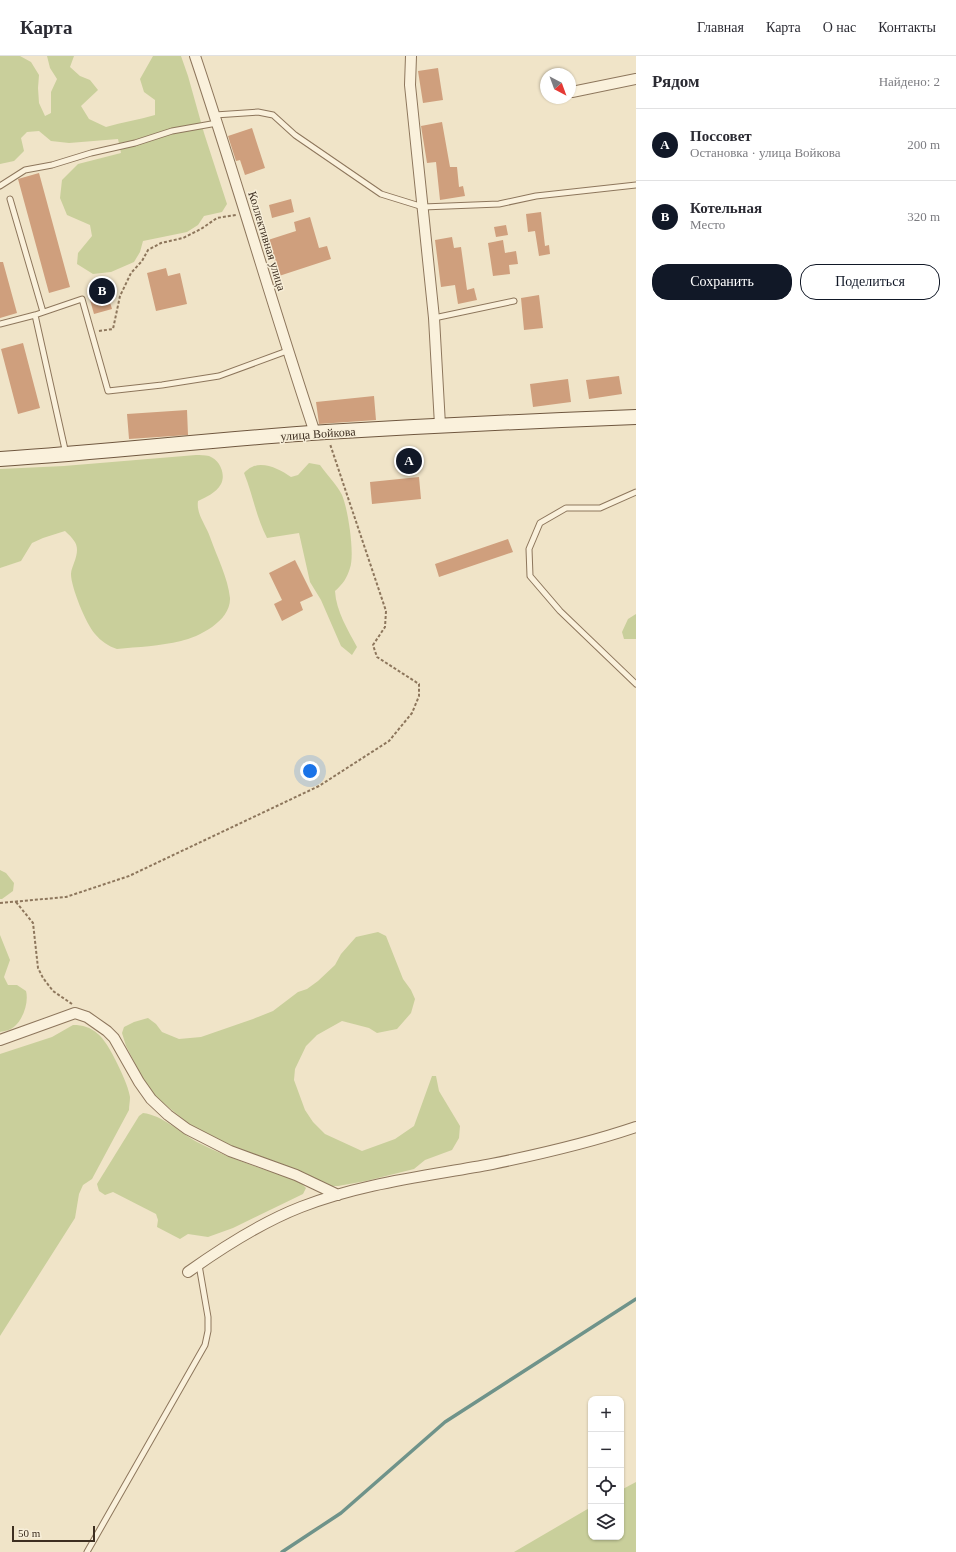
<!DOCTYPE html>
<html lang="ru">
<head>
<meta charset="utf-8">
<style>
	body { margin:0; font-family:Georgia,serif; background:#f2f2f3; color:#2b2b33 }
	.controls { position:absolute; right:12px; bottom:12px; display:grid; overflow:hidden; border-radius:8px; box-shadow:0 1px 3px #0004 }
	.controls button { width:36px; height:36px; display:grid; place-items:center; padding:0; border:0; border-bottom:1px solid #e1e1e2; background:#fff; color:#2b2b33; font:20px sans-serif }
	.compass { position:absolute; left:540px; top:12px; width:36px; height:36px; border-radius:50%; background:#fff; box-shadow:0 1px 3px #0004; rotate:139deg }
	.scale { position:absolute; left:12px; bottom:10px; width:83px; box-sizing:border-box; padding-left:4px; border:2px solid #3d2e20; border-top:0; font-size:11px; line-height:14px; white-space:nowrap; color:#3d2e20; -webkit-text-stroke:3px #f7eed8; paint-order:stroke }
	.you { position:absolute; left:310px; top:715px; width:14px; height:14px; margin:-10px; border:3px solid #fff; border-radius:50%; background:#1a73e8; box-shadow:0 0 0 6px #1a73e833 }
	.badge { display:grid; place-items:center; width:26px; height:26px; border-radius:50%; background:#111827; color:#fff; font-size:13px; font-weight:700 }
	.pin { position:absolute; translate:-50% -50%; border:2px solid #fff; box-shadow:0 1px 4px #0006 }
	.list { margin:0; padding:0; list-style:none }
	h2 { display:flex; justify-content:space-between; align-items:center; height:52px; margin:0; padding:0 16px; font-size:17px }
	h2 small { font-size:13px; font-weight:400; color:#7c7c81 }
	.list li { display:grid; grid-template-columns:26px 1fr auto; gap:12px; align-items:center; box-sizing:border-box; height:72px; padding:0 16px; border-top:1px solid #e1e1e2 }
	.list b { display:block; font-size:15px; white-space:nowrap }
	.list p { margin:0; font-size:13px; white-space:nowrap; color:#7c7c81 }
	.list em { font-size:13px; font-style:normal; color:#7c7c81 }
	.actions { display:flex; gap:8px; padding:12px 16px }
	.actions a { flex:1; padding:9px 0; border:1px solid #111827; border-radius:16px; text-align:center; font-size:14px; color:#111827 }
	.actions .main { background:#111827; color:#fff }
	.icon { flex:none; width:22px; height:22px; fill:none; stroke:currentColor; stroke-width:2; stroke-linecap:round; stroke-linejoin:round }
	.map { position:relative; flex:none; width:636px; height:1496px; overflow:hidden }
	header { display:flex; align-items:center; gap:24px; box-sizing:border-box; height:56px; padding:0 20px; background:#fff; border-bottom:1px solid #e1e1e2 }
	header strong { font-size:19px }
	nav { display:flex; gap:22px; margin-inline-start:auto; font-size:14px }
	main { display:flex }
	aside { flex:1; background:#fff }
	.map>svg:first-child { display:block }
</style>
</head>
<body>
<header>
<strong>Карта</strong>
<nav><a>Главная</a><a>Карта</a><a>О нас</a><a>Контакты</a></nav>
</header>
<main>
<div class="map">
<svg width="636" height="1496" viewBox="0 0 636 1496">
	<rect width="100%" height="100%" fill="#f0e4c8"/>
	<path fill="#c9cf9b" d="M0,0h20l11,6 8,13 -1,13 1,15 6,13 6,-3v-21l6,-13 -7,-11 -3,-12h27l-4,11 10,9 10,4 8,10 -17,16 8,13 17,8c16,-5 33,-7 49,-12v-15l-11,-8 -4,-13 13,-23h28l7,20 16,57 23,71 -5,8 -18,4 -6,9 -11,7 -44,9 -3,11 -6,10 -23,10 -18,2 -16,-10 1,-11 14,-17 -2,-11 -23,-10 -7,-17 2,-18 16,-16 43,-11 -3,-14 -49,4 -18,-2 -12,-10 -12,1 -6,6 3,13 -10,10 -14,3z
		M196,399c4,0 9,0 13,1 11,4 17,18 12,28 -5,9 -15,13 -23,17 -2,13 8,24 12,36 7,20 18,41 20,61 1,23 -31,39 -49,43 -21,5 -43,6 -64,8 -9,-3 -16,-8 -22,-15 -9,-10 -24,-47 -24,-60 0,-4 2,-8 3,-11 6,-16 3,-21 -9,-32l-22,7 -11,5 -11,18 -21,7v-99l64,-3z
		M309,407l11,2c7,10 17,20 22,30 6,14 13,59 8,73 -3,10 -7,16 -15,23 1,20 13,39 22,56l-5,8 -11,-9 -20,-46 -11,-18 -11,-49 -32,5c-11,-21 -14,-43 -23,-65 2,-2 5,-5 8,-6 12,-6 29,3 39,10l7,-2z
		M636,558v25h-12l-2,-7 6,-13z
		M0,814l6,3 8,10 -1,8 -11,8h-2z
		M378,876l8,4 17,43 8,11 4,9 -4,14 -14,16 -20,4 -8,-5 -27,-7 -25,14 -11,11 -11,23 -1,11 11,30 8,12 12,12 37,17 33,-12 19,-13 18,-50h4l3,15 21,35 -1,12 -7,12 -27,10 -11,9 -48,12 -28,5h-8l-127,-52 -19,-14 -34,-28 -24,-46 -4,-13 2,-6 10,-5 14,-4 8,6 6,8 17,7 22,-2 52,-18 20,-8 25,-19 9,-3 11,-8 17,-16 6,-11 15,-17z
		M0,879l10,25 -6,17 4,8h9l9,6c3,11 -3,28 -11,35 -4,4 -10,5 -15,6z
		M73,969c10,0 17,2 25,9 10,7 31,51 32,63 0,4 -1,9 -1,13l-37,69 -9,6 -4,9 -4,24 -75,118v-282l52,-17z
		M143,1057c19,2 38,20 54,29 30,16 63,26 95,37l10,5 4,4 -3,6 -70,34 -25,9 -20,-3 -8,5 -23,-12 1,-7 -2,-6 -43,-22 -8,3 -6,-4 -2,-7 42,-68z
		M636,1426v70h-122l77,-45v30h30v-47z"/>
	<g fill="none" stroke-linecap="round" stroke-linejoin="round">
		<path stroke="#6f938a" stroke-width="3.5" d="M282,1496l59,-39 104,-91 191,-123"/>
	</g>
	<path fill="#cf9f7d" d="M438,12l5,32 -20,3 -5,-32z
		M442,66l8,45h7l2,20 4,-1 2,10 -25,4 -4,-38 -9,1 -6,-37z
		M252,72l13,40 -20,7 -5,-15 -4,1 -8,-25z
		M39,117l31,114 -21,6 -31,-114z
		M291,143l3,13 -22,6 -3,-13z
		M541,156l4,34 4,-1 1,9 -11,2 -4,-25 -7,1 -2,-18z
		M310,161l9,31 8,-2 4,13 -52,17 -11,-36 28,-9 -2,-9z
		M506,169l2,10 -12,2 -2,-10z
		M452,181l2,11 7,-1 6,43 7,-2 3,12 -19,4 -3,-19 -14,2 -6,-47z
		M503,184l2,13 11,-2 2,13 -9,1 1,9 -17,2 -5,-33z
		M0,206h3l14,51 -17,5z
		M166,212l2,8 12,-3 7,31 -31,7 -9,-38z
		M104,226l8,27 -18,5 -4,-14 8,-2 -3,-14z
		M539,239l4,33 -19,2 -3,-32z
		M23,287l17,65 -22,6 -17,-65z
		M619,320l3,18 -33,5 -3,-19z
		M568,323l3,23 -38,5 -3,-23z
		M374,340l2,24 -57,4 -3,-22z
		M187,354l1,25 -59,4 -2,-25z
		M419,421l2,22 -49,5 -2,-22z
		M508,483l5,13 -74,25 -4,-13z
		M295,504l18,36 -13,6 3,8 -21,11 -8,-17 8,-4 -13,-27z"/>
	<g fill="none" stroke-linecap="round" stroke-linejoin="round">
		<g stroke="#8d765c" stroke-width="7">
			<path id="lane" d="M215,59l43,-3 15,3 22,20 86,59 42,13 76,-3 37,-8 100,-11
				M0,130l25,-16 27,-5 39,-12 44,-10 37,-12 45,-8
				M10,143l33,113
				M35,259l31,139
				M434,262l80,-17
				M0,268l35,-9 47,-16 26,92 54,-6 57,-9 68,-25
				M636,436l-36,16h-34l-26,15 -11,26 1,27 30,35 76,73
				M87,1496l118,-207 3,-14v-14l-9,-52"/>
		</g>
		<g stroke="#8d765c" stroke-width="12">
			<path id="street" d="M195,0c42,125 78,252 120,377
				M411,0l-1,29 24,233 6,107
				M572,36l64,-13
				M0,984l75,-27 12,4 20,14 7,7 25,44 12,17 17,16 19,14 43,22 66,24 42,20
				M188,1216c35,-25 72,-49 113,-65 61,-24 127,-31 191,-43 49,-10 97,-21 144,-37"/>
		</g>
		<g stroke="#6f573f" stroke-width="16">
			<path id="secondary" d="M0,403c109,-7 217,-20 326,-27 103,-6 206,-11 310,-15"/>
		</g>
		<path stroke="#8d765c" stroke-width="2" stroke-dasharray="3 2" stroke-linecap="butt" d="M99,275l14,-2 7,-33 11,-23 11,-12 6,-11 13,-7 22,-5 18,-9 16,-11 19,-3
			M16,846l17,21 5,45 5,10 10,13 19,13
			M0,847l66,-6 63,-21 190,-90 70,-45 23,-28 7,-17v-12l-42,-27 -4,-12 12,-18 1,-16 -56,-167"/>
		<use href="#lane" stroke="#faf1dc" stroke-width="5"/>
		<use href="#street" stroke="#faf1dc" stroke-width="10"/>
		<use href="#secondary" stroke="#faf1dc" stroke-width="14"/>
	</g>
	<g text-anchor="middle" dominant-baseline="central" stroke-width="3" stroke-linejoin="round" paint-order="stroke">
		<g font-size="12" fill="#3d2e20" stroke="#f7eed8">
			<text transform="translate(267 185) rotate(73)">Коллективная улица</text>
			<text transform="translate(318 378) rotate(-4)">улица Войкова</text>
		</g>
	</g>
</svg>
<div class="controls">
<button>+</button>
<button>−</button>
<button><svg class="icon" aria-label="locate" viewBox="0 0 24 24"><circle cx="12" cy="12" r="6"/><path d="M12 2v4M12 18v4M2 12h4M18 12h4"/></svg></button>
<button><svg class="icon" aria-label="layers" viewBox="0 0 24 24"><path d="M12 4l9 5-9 5-9-5zM3 14l9 5 9-5"/></svg></button>
</div>
<svg class="compass" viewBox="-18 -18 36 36"><path d="M0-13l5 13h-10z" fill="#e53935"/><path d="M0 13l5-13h-10z" fill="#7c7c81"/></svg>
<div class="scale">50 m</div>
<div class="you"></div>
<div class="pin badge" style="left:409px;top:405px">A</div>
<div class="pin badge" style="left:102px;top:235px">B</div>
</div>
<aside>
<h2>Рядом<small>Найдено: 2</small></h2>
<ul class="list">
<li><span class="badge">A</span><div><b>Поссовет</b><p>Остановка · улица Войкова</p></div><em>200 m</em></li>
<li><span class="badge">B</span><div><b>Котельная</b><p>Место</p></div><em>320 m</em></li>
</ul>
<div class="actions"><a class="main">Сохранить</a><a>Поделиться</a></div>
</aside>
</main>
</body>
</html>
